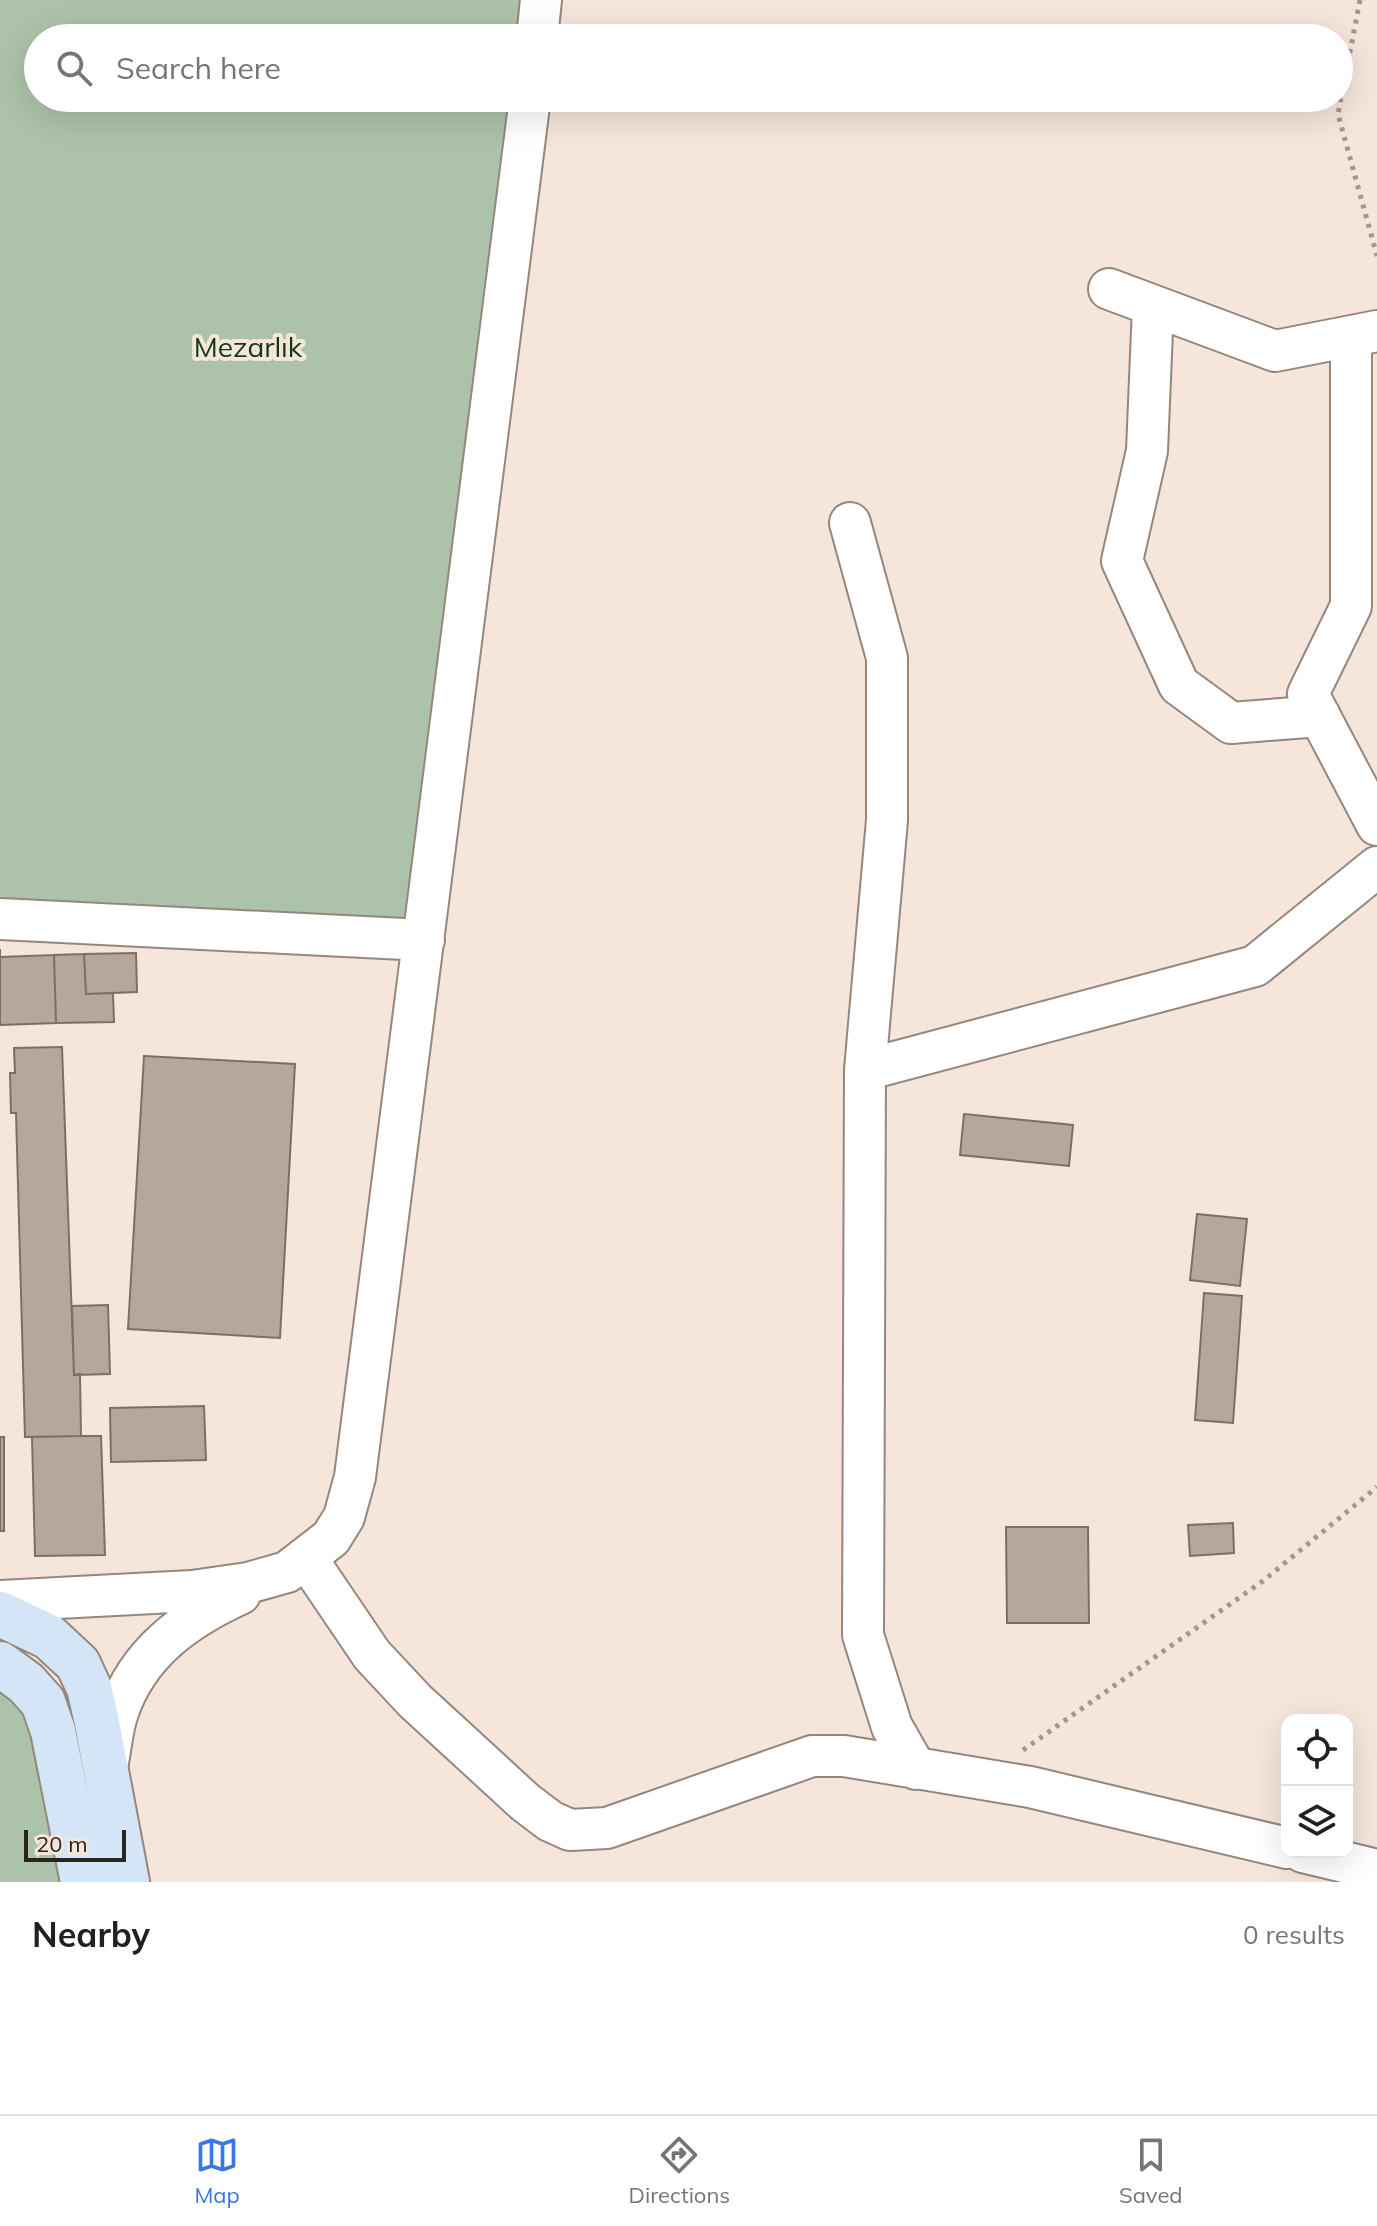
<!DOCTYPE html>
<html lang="en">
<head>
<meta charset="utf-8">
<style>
	body { margin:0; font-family:Mulish,sans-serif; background:#f6f6f6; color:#202124 }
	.controls { position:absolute; right:24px; bottom:24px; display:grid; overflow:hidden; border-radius:16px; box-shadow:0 8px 32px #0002 }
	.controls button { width:72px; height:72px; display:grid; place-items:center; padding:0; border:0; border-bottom:2px solid #e0e0e0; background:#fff; color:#202124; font:40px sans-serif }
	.scale { position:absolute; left:24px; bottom:20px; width:102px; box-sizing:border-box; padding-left:8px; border:4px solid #2a2421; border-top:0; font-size:22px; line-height:28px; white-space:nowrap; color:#2a2421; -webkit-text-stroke:6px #f5e5db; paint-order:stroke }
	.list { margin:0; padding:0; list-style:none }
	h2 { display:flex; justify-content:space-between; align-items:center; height:104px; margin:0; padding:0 32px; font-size:34px }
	h2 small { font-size:26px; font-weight:400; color:#757577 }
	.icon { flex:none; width:44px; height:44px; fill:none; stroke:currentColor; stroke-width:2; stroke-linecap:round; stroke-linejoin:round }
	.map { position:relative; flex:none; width:1377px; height:1882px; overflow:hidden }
	.search { position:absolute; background:#fff; box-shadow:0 8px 32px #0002; left:24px; right:24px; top:24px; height:88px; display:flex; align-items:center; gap:20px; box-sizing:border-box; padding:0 28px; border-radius:44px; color:#757577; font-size:30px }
	.sheet { height:232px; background:#fff }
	nav { display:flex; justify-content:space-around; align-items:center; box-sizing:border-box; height:112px; border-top:2px solid #e0e0e0; background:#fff; font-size:22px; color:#757577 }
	nav a { display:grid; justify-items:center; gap:4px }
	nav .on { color:#3877e5 }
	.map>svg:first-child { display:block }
</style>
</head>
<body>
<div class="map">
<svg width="1377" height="1882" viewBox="0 0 1377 1882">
	<rect width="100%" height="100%" fill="#f5e5db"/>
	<path fill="#acc2aa" d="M0,0h541l-4,38h-499v60h492l-106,842 -424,-21z
		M0,1664l26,19 57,199h-83z"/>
	<path fill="#b6a79d" stroke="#7d6f66" stroke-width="2" d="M0,949v8l54,-2 2,68 -56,2z
		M136,953l1,39 -51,2 -2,-40z
		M84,954l2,40 27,-1 1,29 -58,1 -2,-68z
		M62,1047l12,328 6,-1 1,62 -56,1 -9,-324h-5l-1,-40h5l-1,-25z
		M144,1056l151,8 -15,274 -152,-9z
		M964,1114l109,11 -4,41 -109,-11z
		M1197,1214l50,5 -7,67 -50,-6z
		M1204,1293l38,3 -9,127 -38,-3z
		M108,1305l2,69 -36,1 -2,-69z
		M204,1406l2,54 -95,2 -1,-54z
		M81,1436h20l4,119 -70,1 -3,-119z
		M0,1437h4v94h-4z
		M1233,1523l1,30 -44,3 -2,-31z
		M1006,1527h82l1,96h-82z"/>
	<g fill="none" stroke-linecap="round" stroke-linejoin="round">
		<g stroke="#96877d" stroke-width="44">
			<path id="street" d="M537,38l4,-38
				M1109,289l166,62 102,-20
				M1153,306l-6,145 -25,110 57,124 52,38 89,-7
				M1351,336v270l-43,88 69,131
				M850,523l37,135v162l-22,250
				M0,919l424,21
				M307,1559l65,96 43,46 110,101 25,19 20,9 37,-2 205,-72h32l186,31 257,61
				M0,1601l192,-10 56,-8 39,-11 44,-34 13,-21 11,-40 175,-1379
				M107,1767c4,-18 5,-38 11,-55 20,-59 67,-93 122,-118
				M916,1769l-24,-42 -29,-92 2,-565 390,-104 122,-99
				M1303,1852l74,18"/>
		</g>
		<g stroke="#96877d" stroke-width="48">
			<path id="secondary" d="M0,1614l49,23 29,27 11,24 7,30 31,164
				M0,1664l26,19 17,19 10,29 30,151"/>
		</g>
		<path stroke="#a39790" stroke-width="5" stroke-dasharray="4 6" stroke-linecap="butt" d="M1360,0l-22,114 39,142
			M1023,1750l240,-169 114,-94"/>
		<use href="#street" stroke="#fff" stroke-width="40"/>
		<use href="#secondary" stroke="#d3e5f7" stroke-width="44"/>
	</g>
	<g text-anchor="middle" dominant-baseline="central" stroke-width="8" stroke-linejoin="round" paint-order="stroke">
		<g font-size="28" fill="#12390f" stroke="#f5e5db">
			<text x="248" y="346">Mezarlık</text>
		</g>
	</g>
</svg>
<div class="controls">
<button><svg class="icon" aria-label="locate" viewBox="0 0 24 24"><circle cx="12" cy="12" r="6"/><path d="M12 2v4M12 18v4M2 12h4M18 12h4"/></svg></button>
<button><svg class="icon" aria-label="layers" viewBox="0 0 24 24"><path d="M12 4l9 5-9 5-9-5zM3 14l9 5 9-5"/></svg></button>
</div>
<div class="scale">20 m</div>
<div class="search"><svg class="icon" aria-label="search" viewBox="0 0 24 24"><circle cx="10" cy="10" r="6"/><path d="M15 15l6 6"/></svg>Search here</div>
</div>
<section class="sheet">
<h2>Nearby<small>0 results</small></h2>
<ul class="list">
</ul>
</section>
<nav>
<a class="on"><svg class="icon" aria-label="map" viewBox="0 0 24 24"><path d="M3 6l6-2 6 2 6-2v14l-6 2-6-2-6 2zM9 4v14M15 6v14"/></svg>Map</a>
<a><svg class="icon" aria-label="directions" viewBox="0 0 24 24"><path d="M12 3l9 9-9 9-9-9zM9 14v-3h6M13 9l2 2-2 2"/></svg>Directions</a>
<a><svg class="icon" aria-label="saved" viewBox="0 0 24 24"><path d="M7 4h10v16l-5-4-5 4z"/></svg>Saved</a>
</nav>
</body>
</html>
